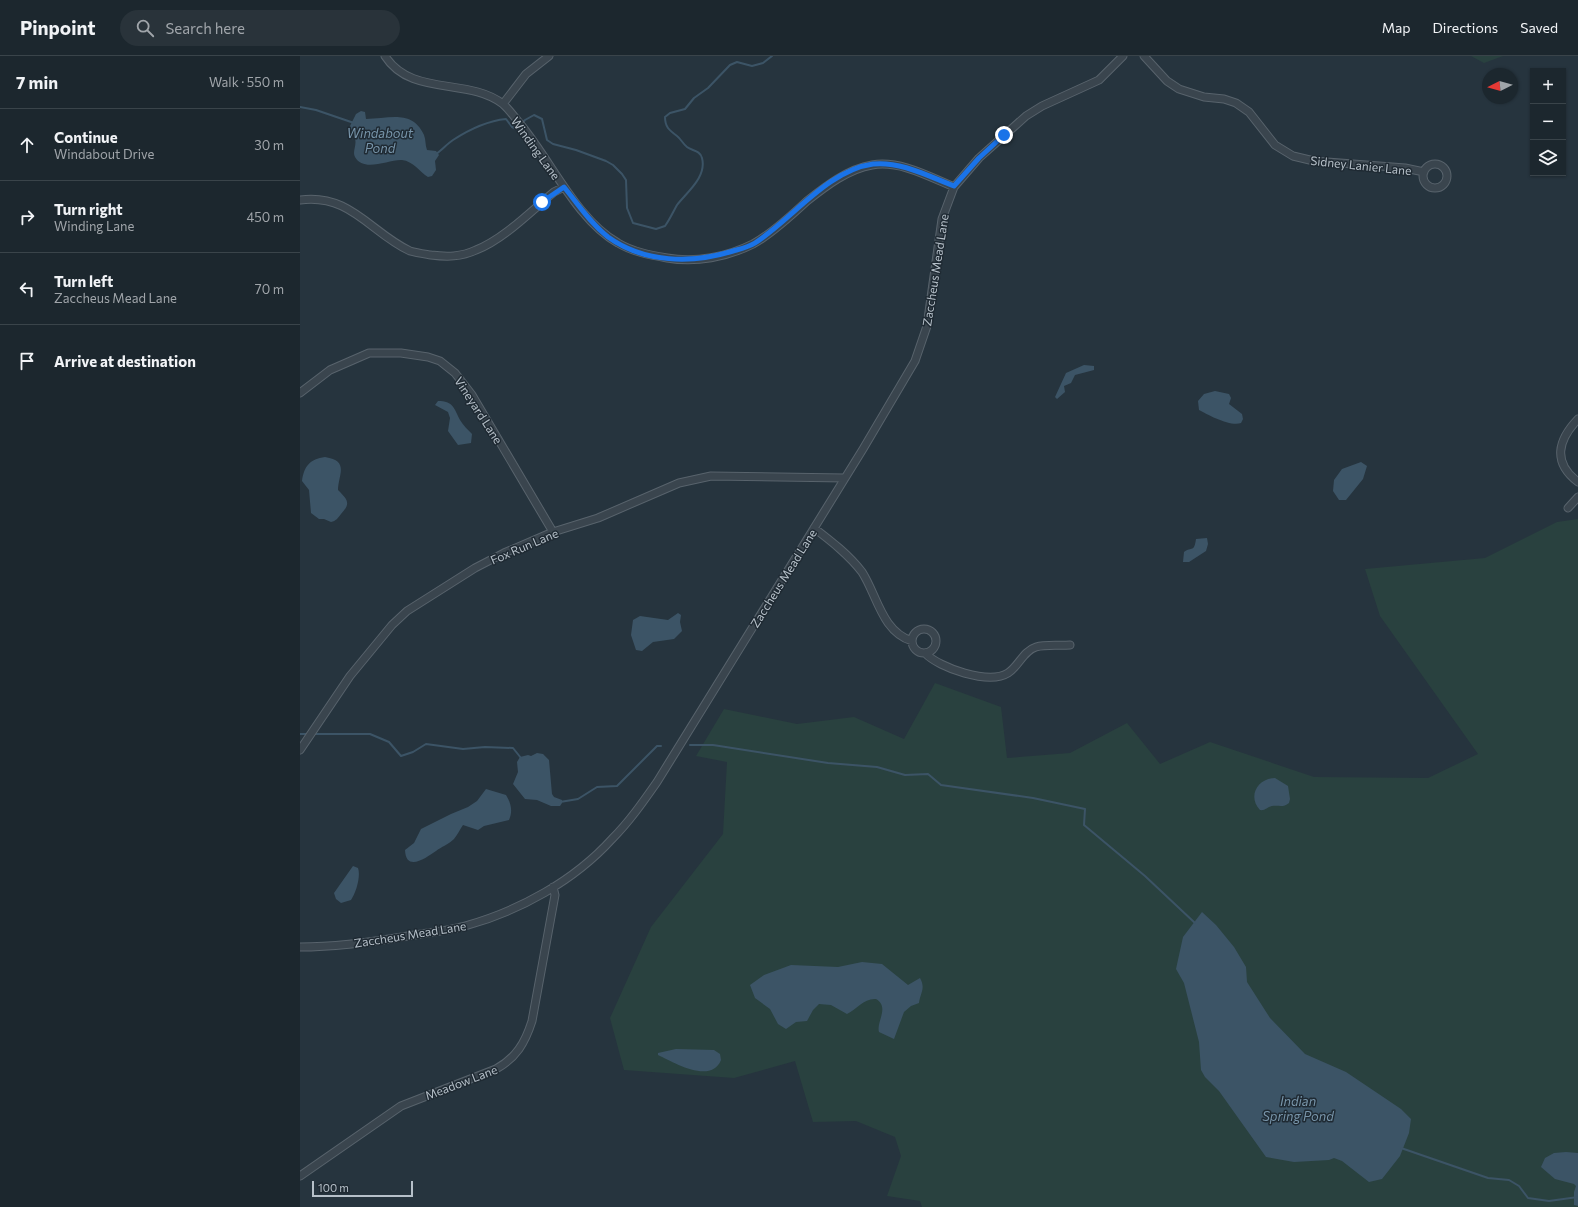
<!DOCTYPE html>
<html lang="en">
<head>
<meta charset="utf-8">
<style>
	body { margin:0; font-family:Commissioner,sans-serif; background:#29333a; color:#f1f3f6 }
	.controls { position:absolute; right:12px; top:12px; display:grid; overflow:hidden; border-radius:0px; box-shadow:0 1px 3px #0004 }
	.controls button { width:36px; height:36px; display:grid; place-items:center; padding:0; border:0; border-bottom:1px solid #3a444a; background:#1c272e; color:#f1f3f6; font:20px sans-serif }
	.compass { position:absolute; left:1182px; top:12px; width:36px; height:36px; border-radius:50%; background:#1c272e; box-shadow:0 1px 3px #0004; rotate:264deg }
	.scale { position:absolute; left:12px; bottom:10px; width:101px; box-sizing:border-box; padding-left:4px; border:2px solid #b6c0c9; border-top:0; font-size:11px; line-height:14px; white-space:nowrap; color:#b6c0c9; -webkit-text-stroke:3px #1f2a33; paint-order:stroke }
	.stop { position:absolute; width:12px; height:12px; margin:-9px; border:3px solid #1a73e8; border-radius:50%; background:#fff }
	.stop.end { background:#1a73e8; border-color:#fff; box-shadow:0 1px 4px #0008 }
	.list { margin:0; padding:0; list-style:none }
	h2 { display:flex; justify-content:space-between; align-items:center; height:52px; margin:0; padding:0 16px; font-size:17px }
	h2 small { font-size:13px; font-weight:400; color:#a0a5aa }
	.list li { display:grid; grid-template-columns:26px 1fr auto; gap:12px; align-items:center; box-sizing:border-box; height:72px; padding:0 16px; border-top:1px solid #3a444a }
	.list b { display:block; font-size:15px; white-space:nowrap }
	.list p { margin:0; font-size:13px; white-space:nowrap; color:#a0a5aa }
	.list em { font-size:13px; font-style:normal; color:#a0a5aa }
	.icon { flex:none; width:22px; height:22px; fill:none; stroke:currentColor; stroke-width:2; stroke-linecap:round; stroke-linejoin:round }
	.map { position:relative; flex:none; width:1278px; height:1151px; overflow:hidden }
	header { display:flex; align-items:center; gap:24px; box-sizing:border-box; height:56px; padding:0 20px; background:#1c272e; border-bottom:1px solid #3a444a }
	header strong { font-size:19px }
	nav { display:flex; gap:22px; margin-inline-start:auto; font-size:14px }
	.search { width:280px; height:36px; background:#29333a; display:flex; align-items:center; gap:10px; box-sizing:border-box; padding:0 14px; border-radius:22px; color:#a0a5aa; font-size:15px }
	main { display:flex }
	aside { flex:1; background:#1c272e }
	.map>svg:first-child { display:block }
</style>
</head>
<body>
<header>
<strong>Pinpoint</strong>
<div class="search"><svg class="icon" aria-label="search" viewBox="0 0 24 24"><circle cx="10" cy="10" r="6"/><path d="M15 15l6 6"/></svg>Search here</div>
<nav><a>Map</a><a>Directions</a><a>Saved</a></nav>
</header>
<main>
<aside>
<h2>7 min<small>Walk · 550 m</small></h2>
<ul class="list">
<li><svg class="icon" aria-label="ahead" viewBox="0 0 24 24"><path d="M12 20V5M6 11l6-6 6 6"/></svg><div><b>Continue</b><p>Windabout Drive</p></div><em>30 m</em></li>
<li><svg class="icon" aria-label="right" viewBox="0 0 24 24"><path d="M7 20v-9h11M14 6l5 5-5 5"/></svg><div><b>Turn right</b><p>Winding Lane</p></div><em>450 m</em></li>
<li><svg class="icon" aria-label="left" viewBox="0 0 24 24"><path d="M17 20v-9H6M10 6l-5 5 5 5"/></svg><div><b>Turn left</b><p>Zaccheus Mead Lane</p></div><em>70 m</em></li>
<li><svg class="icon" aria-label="arrive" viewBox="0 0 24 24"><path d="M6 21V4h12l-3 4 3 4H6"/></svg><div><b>Arrive at destination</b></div></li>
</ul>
</aside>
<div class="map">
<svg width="1278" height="1151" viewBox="0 0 1278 1151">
	<rect width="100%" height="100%" fill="#26343e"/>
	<path fill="#29413f" d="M1171,0h32l-19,7z
		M1278,463v688h-656l-2,-6 -33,-5 14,-40 -6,-19 -39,-16 -43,1 -18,-61 -61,17 -110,-8 -14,-52 41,-91 72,-93 4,-72 -31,-6 28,-47 73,15 57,-7 50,22 31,-56 66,24 6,51 63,-5 57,-30 33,41 50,-22 104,35 114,1 50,-24 -98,-138 -15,-47 120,-11 72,-36z"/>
	<path fill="#3c5466" d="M61,55l4,1 1,7c23,0 46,-10 58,16 2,5 1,10 3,15l9,1 3,4 -4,6 1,9 -4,6 -4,1c-8,-5 -15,-16 -26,-17 -13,-1 -38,13 -47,-3 -3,-5 2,-12 0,-18 -1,-4 -5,-6 -6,-11l7,-14z
		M784,309l10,1v4l-19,5 -4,8 -7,3 1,6 -8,7 -2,-2 11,-24z
		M915,335l14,3 2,4 -2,6 13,10 1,5 -2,4c-10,4 -33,-8 -42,-13l-1,-9 6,-7z
		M138,345c15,0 16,7 22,19 3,5 8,10 12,14l-1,9 -13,2 -10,-14 2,-13 -2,-6 -13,-7z
		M25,401c25,4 13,18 13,33 10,10 13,13 3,24 -3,4 -5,7 -10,8l-7,-3h-5l-8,-6 -2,-23 -7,-9c2,-15 8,-22 23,-24z
		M1061,406l6,4 -4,13 -17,21h-7l-6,-9 1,-11 8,-11z
		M907,482l1,6 -2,7 -17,11h-6l1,-10c8,-6 10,1 12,-13z
		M378,557l3,2 -1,7 2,9 -8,8 -21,3 -11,9 -6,-1 -5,-15 2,-15 7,-4 28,4z
		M237,697l6,1 6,6 3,34 2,3 8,3v3l-2,3h-9l-14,-6 -12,-1 -12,-15 5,-12 -1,-10 3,-5 8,-2 3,1z
		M975,722l13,8 2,13 -1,4c-6,5 -10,2 -17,3 -5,1 -7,5 -12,4 -13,-14 -2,-32 15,-32z
		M186,733l20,6c5,8 7,16 3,25l-25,6 -6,4 -15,-5c-3,4 -5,9 -9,14 -5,5 -13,8 -18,12 -9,6 -30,22 -31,-1l9,-7 7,-14 30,-15 17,-7 9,-6z
		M53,810l5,2c3,8 -2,25 -7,32l-10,3 -5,-4 -2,-6z
		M902,856l14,13 18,22 12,20 1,15 23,36 35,36 41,18 55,37 10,10 -2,14 -9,23 -18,23 -13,3 -27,-21 -8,-3 -5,2 -35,2 -28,-5 -47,-66 -14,-14 -4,-7 -2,-28 -15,-59 -8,-14 7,-32z
		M562,906l20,2 26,21 12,-7c6,11 0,15 -1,25l-8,3 -7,6 -10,27 -15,-7c-3,-10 11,-25 -3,-33 -12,-1 -19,10 -29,15l-16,-9 -12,-1 -6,6 -6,11 -11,1 -10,7 -8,-5 -8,-15 -15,-11 -5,-13 14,-10 27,-10 47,2z
		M376,993l38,1 6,4 1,6c-10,25 -48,2 -63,-5v-2z
		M1266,1096l12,1v53l-4,-1v-13l2,-6 -2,-2 -19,-5 -14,-12 4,-9 9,-5z"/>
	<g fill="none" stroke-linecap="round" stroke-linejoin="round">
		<path stroke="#3c5466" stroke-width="2" d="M0,51l16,3 38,13
			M136,98c6,-4 11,-10 17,-14 17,-11 33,-19 53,-21l6,8 4,2 9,-9 9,-5 8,4 5,21 6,4 23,6 30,11 7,4 9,9 4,6 1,28 6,15 23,6 9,-3c5,-7 8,-14 12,-21 10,-13 30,-28 25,-47 -2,-8 -10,-7 -15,-11 -4,-3 -6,-8 -10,-11 -8,-6 -12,-9 -12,-19l5,-4 15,-4 9,-11 14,-10 22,-23 7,-3 15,4 11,-3 9,-7
			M0,678h9
			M13,678h57l19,8 12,14 12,-4 13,-8 37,5 22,-2 28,1 8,10
			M390,689h23l115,18 49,4 28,8 23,-1 13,11 92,13 52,11 -1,16 61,51 50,47
			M260,746l18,-3 19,-12 20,-1 40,-40h4
			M1101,1092l87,30 21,2 10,6 9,12 21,3 29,-4"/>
		<g stroke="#58636c" stroke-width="9">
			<path id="street" d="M85,0c26,41 83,21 118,48 7,6 12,14 18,21 30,36 56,95 97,118 15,9 32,12 49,15 29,5 60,-1 86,-14 17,-9 40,-30 54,-43 19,-15 41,-32 65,-36 28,-5 58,12 82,22
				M844,0l23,25 12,8 25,8 20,2 12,4 13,9 26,33 18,11 21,5 91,7 19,4
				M203,48l23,-30 23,-18
				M1123 120a12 12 0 1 1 24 0a12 12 0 1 1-24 0Z
				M0,144c50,-7 71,33 110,51 7,2 15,3 21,4 16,2 30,2 45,-5 28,-11 55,-39 78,-58l10,-5
				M0,337l30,-23 39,-17h32l27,4 12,4 15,12 17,22 81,137
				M1278,363c-20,21 -26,43 0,63
				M1268,452l10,-11
				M514,472c17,13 35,27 48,44 15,23 20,60 50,69
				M612 585a12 12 0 1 1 24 0a12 12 0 1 1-24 0Z
				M625,597c14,15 64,32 83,20 11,-7 15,-22 28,-26 10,-3 23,-1 34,-2
				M0,694l50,-74 42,-51 15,-14 68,-43 29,-15 49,-21 45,-14 81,-35 32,-7 134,2
				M0,891c36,0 73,-5 108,-11 19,-3 39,-5 57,-10 54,-15 109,-45 147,-87 17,-17 31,-37 45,-57l206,-333 52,-88 12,-35 15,-107 12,-32 25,-29 47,-42 16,-10 57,-26 24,-24
				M0,1120l101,-70 95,-37c20,-11 29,-26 36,-48l23,-126 -2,-8"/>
		</g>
		<use href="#street" stroke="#3a454e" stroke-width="7"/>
	</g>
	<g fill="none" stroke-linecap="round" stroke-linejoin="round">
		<path stroke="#1a73e8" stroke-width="5" d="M242,146l22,-15c14,17 26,36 44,50 36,26 84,27 125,14 7,-2 16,-4 22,-8 37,-24 73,-73 118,-79 28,-3 57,13 81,22l25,-28 25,-23"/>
	</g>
	<g text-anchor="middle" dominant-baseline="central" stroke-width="3" stroke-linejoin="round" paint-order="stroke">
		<g font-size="12" fill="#b6c0c9" stroke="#1f2a33">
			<text transform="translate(236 92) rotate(54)">Winding Lane</text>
			<text transform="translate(1061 109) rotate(6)">Sidney Lanier Lane</text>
			<text transform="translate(635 214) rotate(-81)">Zaccheus Mead Lane</text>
			<text transform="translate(179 354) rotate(57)">Vineyard Lane</text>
			<text transform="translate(224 490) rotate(-23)">Fox Run Lane</text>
			<text transform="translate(483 522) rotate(-58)">Zaccheus Mead Lane</text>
			<text transform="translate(110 878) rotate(-9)">Zaccheus Mead Lane</text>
			<text transform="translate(161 1026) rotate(-21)">Meadow Lane</text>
		</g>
		<g font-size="13" font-style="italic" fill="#7895aa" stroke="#1f2a33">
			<text x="80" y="77">Windabout<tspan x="80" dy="15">Pond</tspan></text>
			<text x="998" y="1045">Indian<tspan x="998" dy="15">Spring Pond</tspan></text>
		</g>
	</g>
</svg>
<div class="controls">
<button>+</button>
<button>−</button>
<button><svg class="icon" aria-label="layers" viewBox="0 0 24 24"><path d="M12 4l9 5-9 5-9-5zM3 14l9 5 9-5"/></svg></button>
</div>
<svg class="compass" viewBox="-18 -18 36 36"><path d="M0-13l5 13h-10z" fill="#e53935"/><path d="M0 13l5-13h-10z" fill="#a0a5aa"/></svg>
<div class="scale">100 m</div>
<div class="stop" style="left:242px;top:146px"></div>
<div class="stop end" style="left:704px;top:79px"></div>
</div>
</main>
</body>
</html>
